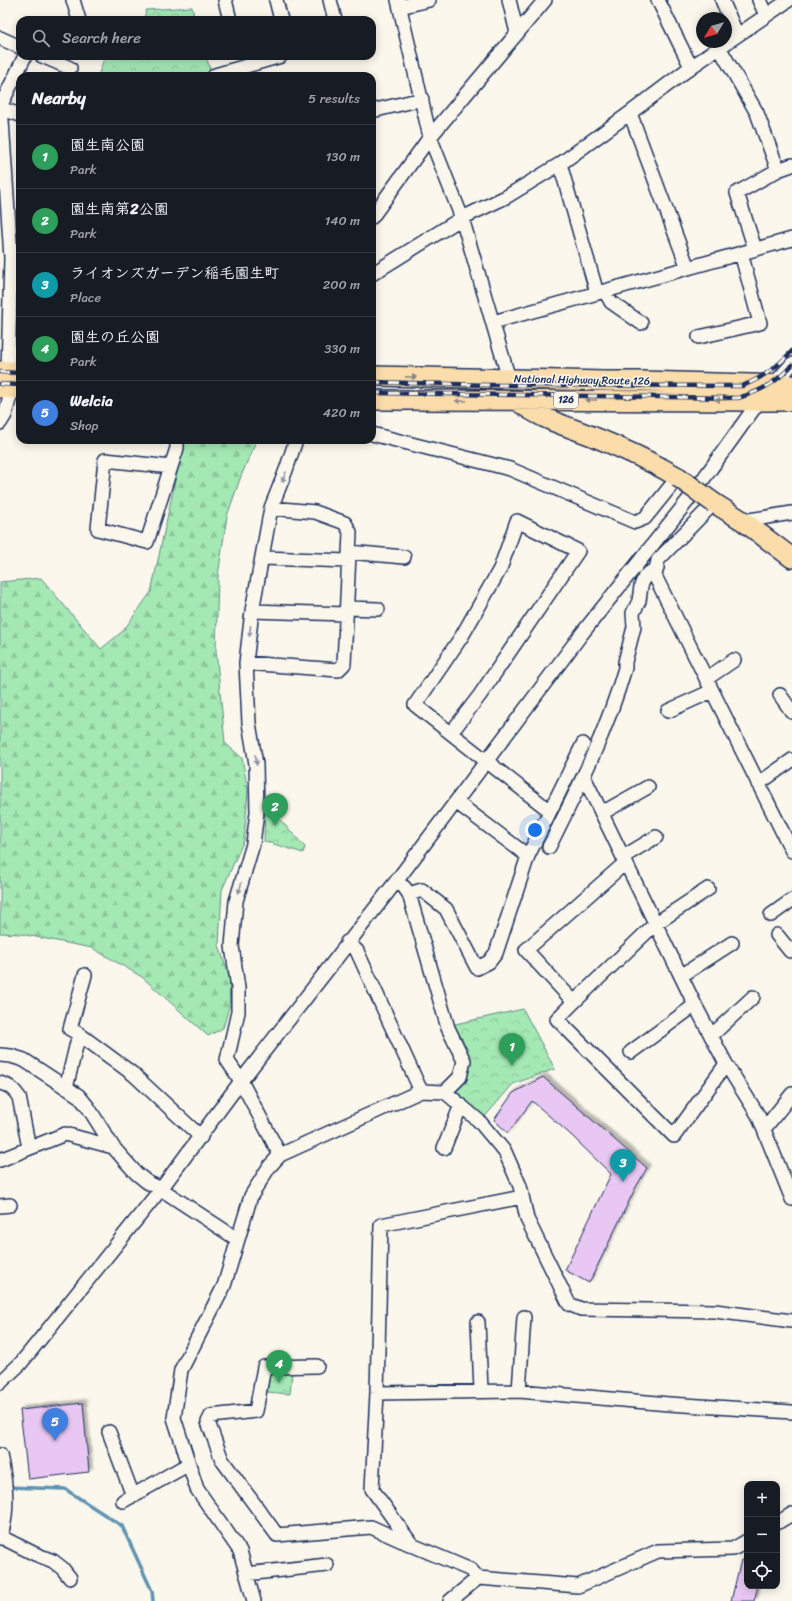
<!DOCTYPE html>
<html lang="en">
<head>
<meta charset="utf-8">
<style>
	body { margin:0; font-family:Sriracha,"Klee One",sans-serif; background:#242831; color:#f1f3f6 }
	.controls { position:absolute; right:12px; bottom:12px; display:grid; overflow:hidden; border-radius:8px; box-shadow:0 2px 10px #0003 }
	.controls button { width:36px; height:36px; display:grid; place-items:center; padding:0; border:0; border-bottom:1px solid #363941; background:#171b24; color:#f1f3f6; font:20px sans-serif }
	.compass { position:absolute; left:696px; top:12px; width:36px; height:36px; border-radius:50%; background:#171b24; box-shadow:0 2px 10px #0003; rotate:232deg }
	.you { position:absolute; left:535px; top:830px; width:14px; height:14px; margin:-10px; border:3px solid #fff; border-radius:50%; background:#1a73e8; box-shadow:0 0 0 6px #1a73e833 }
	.badge { display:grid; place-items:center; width:26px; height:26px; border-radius:50%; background:#1f6fb2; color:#fff; font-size:13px; font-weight:700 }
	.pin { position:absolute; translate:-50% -33px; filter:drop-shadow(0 1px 2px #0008) }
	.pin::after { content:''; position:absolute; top:21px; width:14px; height:12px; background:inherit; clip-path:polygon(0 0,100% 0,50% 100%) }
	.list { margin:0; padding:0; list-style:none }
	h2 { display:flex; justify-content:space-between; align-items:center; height:52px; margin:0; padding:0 16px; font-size:17px }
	h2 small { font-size:13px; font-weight:400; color:#9ea1a6 }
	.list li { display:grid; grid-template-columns:26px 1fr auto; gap:12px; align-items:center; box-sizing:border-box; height:64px; padding:0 16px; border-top:1px solid #363941 }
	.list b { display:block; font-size:15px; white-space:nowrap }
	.list p { margin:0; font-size:13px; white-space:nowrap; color:#9ea1a6 }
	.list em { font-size:13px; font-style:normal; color:#9ea1a6 }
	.icon { flex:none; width:22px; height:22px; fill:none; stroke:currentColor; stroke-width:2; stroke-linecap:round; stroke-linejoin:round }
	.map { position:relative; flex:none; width:792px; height:1601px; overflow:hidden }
	.search { position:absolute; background:#171b24; box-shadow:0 2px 10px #0003; left:16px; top:16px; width:360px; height:44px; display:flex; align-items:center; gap:10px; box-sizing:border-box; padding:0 14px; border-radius:12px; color:#9ea1a6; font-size:15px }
	.panel { position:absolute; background:#171b24; box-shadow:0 2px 10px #0003; left:16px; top:72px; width:360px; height:372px; border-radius:12px }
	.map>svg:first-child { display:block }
</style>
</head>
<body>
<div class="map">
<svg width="792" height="1601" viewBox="0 0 792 1601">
	<defs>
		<pattern id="forest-firs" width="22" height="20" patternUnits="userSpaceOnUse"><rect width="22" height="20" fill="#a4e8b3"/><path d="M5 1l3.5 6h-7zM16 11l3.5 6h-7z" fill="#8dc79c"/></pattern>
		<pattern id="park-crowns" width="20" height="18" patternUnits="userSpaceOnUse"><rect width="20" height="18" fill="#a4e8b3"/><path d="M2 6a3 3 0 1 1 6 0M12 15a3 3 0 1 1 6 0" fill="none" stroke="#8dc79c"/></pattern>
		<filter id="shadow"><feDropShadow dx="3.5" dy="-3.5" stdDeviation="1" flood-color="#0004"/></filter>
	</defs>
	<rect width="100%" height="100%" fill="#fbf7ec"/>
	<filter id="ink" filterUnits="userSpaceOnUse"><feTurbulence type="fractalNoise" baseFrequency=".025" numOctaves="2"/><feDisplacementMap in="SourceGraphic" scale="8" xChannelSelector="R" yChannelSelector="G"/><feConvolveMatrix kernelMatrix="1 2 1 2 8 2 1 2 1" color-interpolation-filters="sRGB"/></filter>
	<g filter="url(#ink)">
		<path fill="url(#forest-firs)" stroke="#608c88" d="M184,440h70l2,2 -15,34 -14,40 -9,60 -2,74 9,93 17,15 6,33 -4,49 -22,50 -3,55 11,35 -1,27 -6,21 -15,8 -66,-59 -50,-29 -71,-14 -21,-1v-351l41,-4 60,71 22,-18 28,-39z"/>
		<path fill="url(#park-crowns)" stroke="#608c88" d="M192,7l3,13h-51l2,-10z
			M105,56h101l6,20h-66l-7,-4 -2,4h-39z
			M265,810l7,1 33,36 -2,6 -39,-12z
			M523,1009l32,60 -42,15 -30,35 -27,-29 12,-15 2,-12 -19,-38z
			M276,1371l16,1 -2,22 -23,-2 3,-17z"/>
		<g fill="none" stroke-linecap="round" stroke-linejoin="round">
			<path stroke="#5e93b2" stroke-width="3.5" d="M7,1487l58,2 57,37 30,65 1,10"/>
		</g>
		<path fill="#e8c7f3" stroke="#1b2f5e" filter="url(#shadow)" d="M543,1077l104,91 -12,21 -46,94 -24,-13 46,-96 -40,-39 -39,-34 -24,32 -14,-13 19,-27z
			M83,1403l6,69 -61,7 -8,-69z
			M741,1560l6,1v25h11l-4,15h-23z"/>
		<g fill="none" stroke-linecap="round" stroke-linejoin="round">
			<g stroke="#1b2f5e" stroke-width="16">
				<path id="minor" d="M73,0l6,20
					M225,0l5,20
					M276,0l5,20
					M330,0l5,20
					M398,0l32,137 32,81 47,161
					M509,0l8,33
					M658,0l33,67
					M722,0l15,35
					M759,0l7,15
					M400,7l29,-7
					M0,38l20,9
					M719,47l38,66 21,57
					M42,56l28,12
					M215,75l66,-19
					M0,108l20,7
					M372,111l50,-12
					M630,113l58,155
					M560,164l37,129
					M372,217l58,-80 115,-137
					M755,249l-18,-56 41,-23 14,-5
					M372,274l90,-56 44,-21 54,-33 70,-51 61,-46 98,-67
					M605,291l6,11 30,21
					M493,322l299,-83
					M699,337l61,-14 -19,-70
					M8,371l3,-113 -10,-153 24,-49
					M0,423l5,-8 7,-26
					M372,434l138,35 125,53 10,-4 33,-41
					M171,467l-66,-7 -7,69 49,13 30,-94v-8
					M714,503l-56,57 -3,16 137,275
					M743,521l49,-8
					M349,552l55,5
					M263,558l85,3
					M346,608l32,1
					M252,611l94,3
					M246,663l92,7 6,-6 6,-132 -5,-9 -30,-11 -44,-4
					M706,679l28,-19
					M780,695l12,17
					M668,711l44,-20
					M451,733l29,-38 98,-144 -61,-30 -17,48 -38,67 -47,69 135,106
					M584,777l111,228 31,59 32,51 34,84
					M758,784l34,-24
					M456,802l72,54
					M602,813l46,-26
					M549,847c29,-58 58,-116 76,-179v-6l9,-35 -1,-14 6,-12 2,-15 4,-10 12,-8
					M623,857l33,-20
					M404,887l5,7 39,134 16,33 -4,16 -15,15
					M708,889l-53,35 -81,78 -17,17 117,117 52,-72
					M409,894l13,-4 24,19 31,59 12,-6 7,-9 32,-97 55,-112
					M771,915l21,-15
					M777,935l13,16 2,-2
					M347,942l10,9 64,140
					M85,975l-15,54 9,5 54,40 68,63
					M681,976l51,-33
					M574,1002l-48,-52 99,-87
					M711,1036l42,-39
					M631,1052l64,-47
					M0,1055l11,1 13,4 55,36 9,11 25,40 23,26 11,9 14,7 76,50
					M0,1083c9,2 14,6 19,14l10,51
					M66,1088l13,-54
					M764,1129l28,-35
					M444,1148l17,-43
					M280,1155l-39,-74 -14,-21 11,-48v-24l-6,-42 4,-45 17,-57 4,-32 -1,-48 -7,-41 -3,-60 6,-52 19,-103 15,-38 10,-30
					M0,1160l65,-26 48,13
					M0,1206l10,-1
					M478,1322l3,68
					M317,1366l-53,1 -8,44 -45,5 -3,6 14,38 55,75 94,-8 29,13 71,30 7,8
					M0,1383l21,-20 140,-174 80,-108 157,-202 182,-243 109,-137 71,-99 32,-36
					M519,1391l5,-74
					M377,1393l142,-2 150,13 123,8
					M109,1432l24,64
					M0,1455c6,26 9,58 0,83
					M123,1501l66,-37
					M777,1523l15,-9
					M1,1537l34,17 18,7 9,7 8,10
					M412,1545l-40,-56 5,-96 4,-168 141,-28
					M246,1574l81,-9
					M254,1601l-14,-50 -43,-62 -23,-71 7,-48 43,-84 27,-90 18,-29 11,-12 141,-64 24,1 34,29 26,31 15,34 7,33 42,85 12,5 134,2 77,10
					M450,1601l28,-23 100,8 80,-35 75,-2 14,-8"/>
			</g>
			<g stroke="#1b2f5e" stroke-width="22">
				<path id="highway" d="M0,371h20
					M372,376l235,5h35l150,4
					M0,388l20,1
					M372,400l420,1
					M518,401c21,18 49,25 74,35 30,12 58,25 86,41
					M714,503l29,18 49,37"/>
			</g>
			<use href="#minor" stroke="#fbf7ec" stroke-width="13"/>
			<use href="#highway" stroke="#faddab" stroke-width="19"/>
			<g stroke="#1b2f5e" stroke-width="4.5">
				<path id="rail" d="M0,372l20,1
					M372,382l119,3 251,1c22,-9 34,-18 50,-35
					M0,384l20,1
					M372,393l366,5c23,-7 38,-15 54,-33"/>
			</g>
			<use href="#rail" stroke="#fbf7ec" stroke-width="3" stroke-dasharray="9" stroke-linecap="butt"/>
			<g stroke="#1b2f5e" stroke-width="22" stroke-linecap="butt">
				<path id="highway-bridge" d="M678,477l36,26"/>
			</g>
			<use href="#highway-bridge" stroke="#faddab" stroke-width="19"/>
		</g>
		<defs><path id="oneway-solid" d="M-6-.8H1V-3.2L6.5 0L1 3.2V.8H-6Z"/></defs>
		<g fill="#8a8684">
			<use href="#oneway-solid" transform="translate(411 377) rotate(1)"/>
			<use href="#oneway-solid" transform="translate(591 400) rotate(179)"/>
			<use href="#oneway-solid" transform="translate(721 400) rotate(-180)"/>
			<use href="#oneway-solid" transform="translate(461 401) rotate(-180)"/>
		</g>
		<g fill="#8b93a5">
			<use href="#oneway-solid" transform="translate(284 477) rotate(112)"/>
			<use href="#oneway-solid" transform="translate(250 631) rotate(96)"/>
			<use href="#oneway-solid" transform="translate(256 760) rotate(82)"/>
			<use href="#oneway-solid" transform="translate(240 888) rotate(107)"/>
		</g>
	</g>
	<g text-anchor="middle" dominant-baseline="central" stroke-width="3" stroke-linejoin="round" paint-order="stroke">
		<rect fill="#fbf7ec" stroke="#5e6b89" stroke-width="1" x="554" y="392" width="24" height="16" rx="3"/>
		<g font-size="10" font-weight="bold" fill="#1b2f5e">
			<text x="566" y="400">126</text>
		</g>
		<g font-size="11" fill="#1b2f5e" stroke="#fbf7ec">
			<text transform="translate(582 380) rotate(1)">National Highway Route 126</text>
		</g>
	</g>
</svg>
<div class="controls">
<button>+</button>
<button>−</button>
<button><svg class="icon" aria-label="locate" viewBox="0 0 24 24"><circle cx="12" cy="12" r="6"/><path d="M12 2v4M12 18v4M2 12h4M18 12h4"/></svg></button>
</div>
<svg class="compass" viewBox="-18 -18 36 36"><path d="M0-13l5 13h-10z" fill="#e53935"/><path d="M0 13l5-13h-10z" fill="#9ea1a6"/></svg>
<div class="you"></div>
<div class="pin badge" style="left:512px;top:1066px;background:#2e9e5b">1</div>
<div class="pin badge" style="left:275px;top:826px;background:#2e9e5b">2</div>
<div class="pin badge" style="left:623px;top:1182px;background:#0f9aa8">3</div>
<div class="pin badge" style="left:279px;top:1383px;background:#2e9e5b">4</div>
<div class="pin badge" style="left:55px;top:1441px;background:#3f7fe0">5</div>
<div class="search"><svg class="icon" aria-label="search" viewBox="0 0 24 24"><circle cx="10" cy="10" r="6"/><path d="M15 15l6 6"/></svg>Search here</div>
<section class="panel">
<h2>Nearby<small>5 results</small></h2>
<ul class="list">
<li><span class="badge" style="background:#2e9e5b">1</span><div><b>園生南公園</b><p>Park</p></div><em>130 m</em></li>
<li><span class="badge" style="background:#2e9e5b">2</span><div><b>園生南第2公園</b><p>Park</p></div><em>140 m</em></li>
<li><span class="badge" style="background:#0f9aa8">3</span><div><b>ライオンズガーデン稲毛園生町</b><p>Place</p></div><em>200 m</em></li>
<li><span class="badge" style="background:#2e9e5b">4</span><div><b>園生の丘公園</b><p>Park</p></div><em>330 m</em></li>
<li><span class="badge" style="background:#3f7fe0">5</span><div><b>Welcia</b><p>Shop</p></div><em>420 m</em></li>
</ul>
</section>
</div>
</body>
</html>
